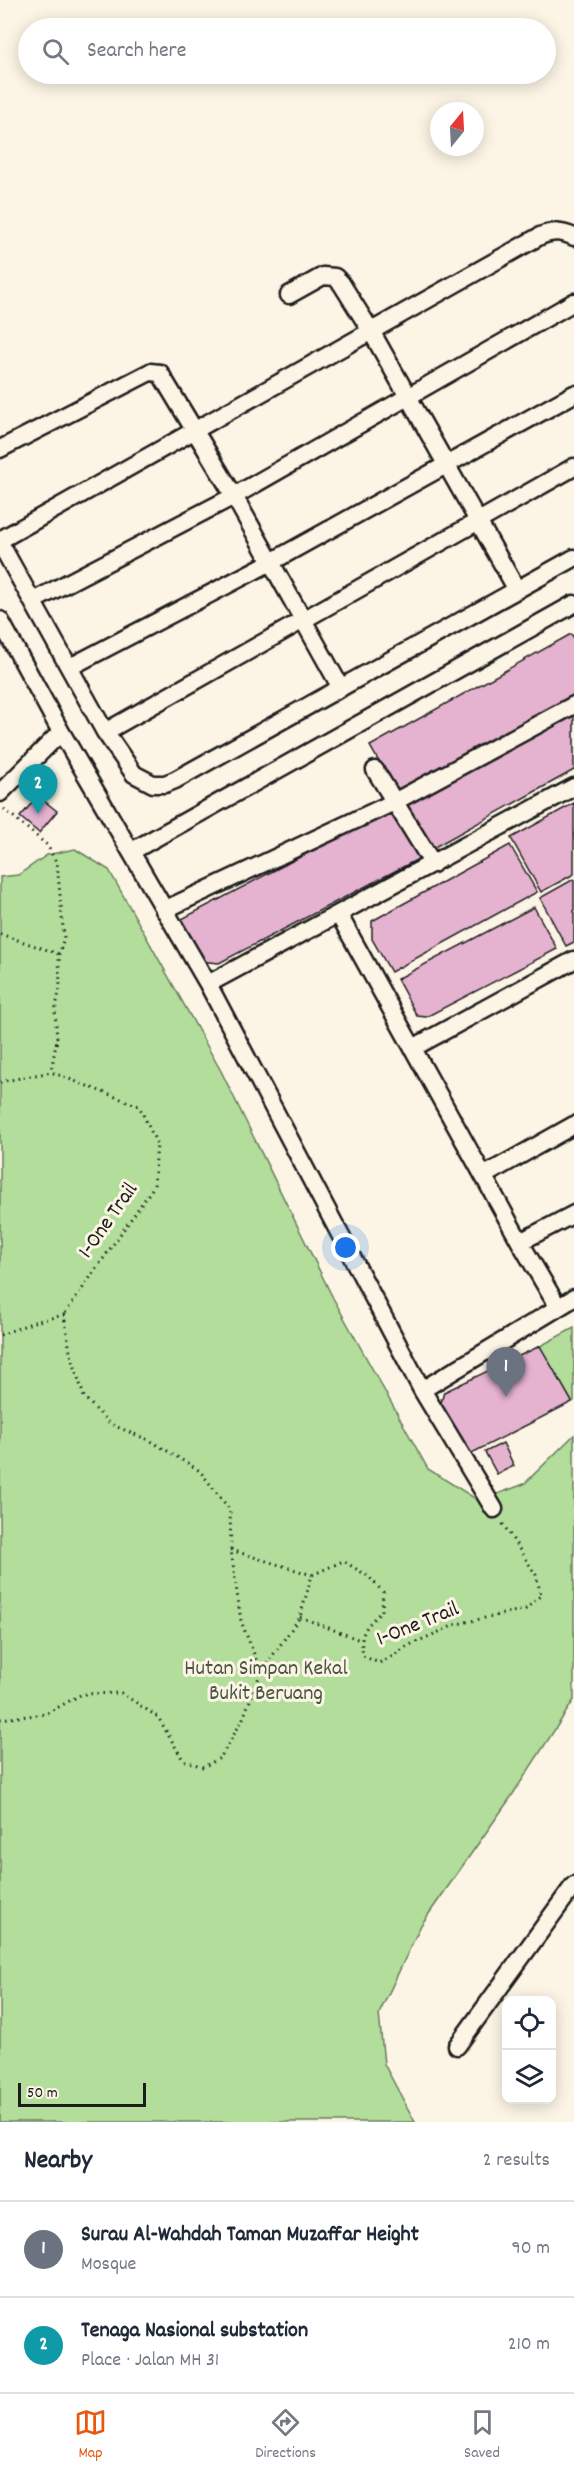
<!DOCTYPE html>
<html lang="en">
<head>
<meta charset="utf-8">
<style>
	body { margin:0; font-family:Dekko,sans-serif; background:#f6f6f7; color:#1f2937 }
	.controls { position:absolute; right:18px; bottom:18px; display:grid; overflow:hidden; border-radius:12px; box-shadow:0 3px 15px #0003 }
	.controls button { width:54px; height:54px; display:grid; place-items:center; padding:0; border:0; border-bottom:2px solid #e0e1e3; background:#fff; color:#1f2937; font:30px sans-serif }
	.compass { position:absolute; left:430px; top:102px; width:54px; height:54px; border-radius:50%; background:#fff; box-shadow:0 3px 15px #0003; rotate:18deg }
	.scale { position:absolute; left:18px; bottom:15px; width:128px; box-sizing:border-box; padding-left:6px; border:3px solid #1c1c1c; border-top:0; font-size:16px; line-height:21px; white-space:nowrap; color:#1c1c1c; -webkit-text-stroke:4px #fcf5e5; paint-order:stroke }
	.you { position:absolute; left:346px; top:1248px; width:21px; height:21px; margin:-15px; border:4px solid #fff; border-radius:50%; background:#1a73e8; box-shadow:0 0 0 9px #1a73e833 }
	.badge { display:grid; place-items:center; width:39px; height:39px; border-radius:50%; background:#ea580c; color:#fff; font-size:20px; font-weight:700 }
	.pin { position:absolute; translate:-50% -50px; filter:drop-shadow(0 2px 3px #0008) }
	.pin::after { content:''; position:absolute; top:32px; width:21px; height:18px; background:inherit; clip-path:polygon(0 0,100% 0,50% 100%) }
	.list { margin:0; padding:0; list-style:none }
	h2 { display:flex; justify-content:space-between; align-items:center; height:78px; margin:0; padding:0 24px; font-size:26px }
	h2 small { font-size:20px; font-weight:400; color:#747a83 }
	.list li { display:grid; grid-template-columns:39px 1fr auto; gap:18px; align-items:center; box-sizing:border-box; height:96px; padding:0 24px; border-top:2px solid #e0e1e3 }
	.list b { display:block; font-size:22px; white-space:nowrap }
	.list p { margin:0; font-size:20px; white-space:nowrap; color:#747a83 }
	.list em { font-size:20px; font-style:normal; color:#747a83 }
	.icon { flex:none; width:33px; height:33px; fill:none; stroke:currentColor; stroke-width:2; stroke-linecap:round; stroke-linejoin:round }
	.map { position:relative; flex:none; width:574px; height:2122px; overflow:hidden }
	.search { position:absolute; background:#fff; box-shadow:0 3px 15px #0003; left:18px; right:18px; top:18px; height:66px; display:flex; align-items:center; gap:15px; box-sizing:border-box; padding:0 21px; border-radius:33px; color:#747a83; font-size:22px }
	.sheet { height:270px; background:#fff }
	nav { display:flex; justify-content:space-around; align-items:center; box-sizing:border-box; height:84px; border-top:2px solid #e0e1e3; background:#fff; font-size:16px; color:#747a83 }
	nav a { display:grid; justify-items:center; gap:3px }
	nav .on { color:#ea580c }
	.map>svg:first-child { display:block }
</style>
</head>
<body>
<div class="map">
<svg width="574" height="2122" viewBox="0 0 574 2122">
	<rect width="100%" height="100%" fill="#fcf5e5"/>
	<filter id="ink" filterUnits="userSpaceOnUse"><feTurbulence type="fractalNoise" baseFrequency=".0167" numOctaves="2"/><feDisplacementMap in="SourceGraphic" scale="12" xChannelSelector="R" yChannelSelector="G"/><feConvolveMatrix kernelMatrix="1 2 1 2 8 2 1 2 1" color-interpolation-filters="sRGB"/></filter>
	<g filter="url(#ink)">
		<path fill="#b2dd9b" stroke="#677c5c" stroke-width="1.5" d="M75,849l34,21 112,201 112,227 95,171 51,32 45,-17 50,-49v265l-63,97 -90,128 -42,89 5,50 31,58h-415v-1245l18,-2 29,-20z
			M574,1328v73l-2,1 -32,-56z"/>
		<path fill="#e5b2cf" stroke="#1c1c1c" stroke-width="1.5" d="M571,634l3,4v64l-174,97 -30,-53z
			M574,711v59l-143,79 -26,-45z
			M38,796l19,15 -18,22 -19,-16z
			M574,803v71l-33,18 -30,-54z
			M393,808l27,50 -201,105 -20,-2 -21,-40z
			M510,845l27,47 -146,80 -19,-33v-18z
			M574,879v63l-8,4 -26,-48z
			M534,907l23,42 -131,68 -9,-1 -20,-37z
			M540,1346l32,56 -106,54 -26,-50 4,-14z
			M503,1443l11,23 -17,8 -12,-22z"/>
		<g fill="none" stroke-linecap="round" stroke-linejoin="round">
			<g stroke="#1c1c1c" stroke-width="21">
				<path id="minor" d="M289,295l34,-19 12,1 6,6 30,48 146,259
					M0,449l150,-77 10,1 74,123 107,192
					M0,540l540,-304c13,-5 21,-5 34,1
					M0,543l105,189 29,42 19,10h12l10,-4 399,-222
					M33,601l201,-105 340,-194
					M0,620l61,112 147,252 214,406 72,119
					M70,667l201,-105 303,-168
					M105,732l469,-265
					M375,770l58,94
					M0,793l61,-61
					M132,851l442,-247
					M164,910l230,-108 180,-97
					M339,915l181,327 38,65
					M208,984l366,-197
					M413,1048l161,-88
					M485,1175l89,-50
					M520,1242l54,-28
					M422,1390l152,-92
					M457,2046l117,-161"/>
			</g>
			<path stroke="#1c1c1c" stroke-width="3" stroke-dasharray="1.5 4.5" stroke-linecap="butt" d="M4,809l43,36 10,18 7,75 -5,16 1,34 -5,23 2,28 -6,32
				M0,934l59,20
				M0,1082l51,-10 88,34 18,38 -3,42 -90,129
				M0,1335l34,-13 30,-7 6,36 14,46 26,27 41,17 49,30 30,39 1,40 10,71 20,51
				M231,1550l81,25
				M300,1617l60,23
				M0,1719l46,-5 36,-20 39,-1 37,24 25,43 20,7 17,-9 22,-37 19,-49 39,-55 12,-42 31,-14 25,15 15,16 -1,19c-17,16 -23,22 -19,45l16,7 14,-7 14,-10 50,-22 69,-15 15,-14 -5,-20 -35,-54"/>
			<use href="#minor" stroke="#fcf5e5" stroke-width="16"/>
		</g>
	</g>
	<g text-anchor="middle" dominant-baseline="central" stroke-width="6" stroke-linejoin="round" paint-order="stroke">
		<g font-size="22" fill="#1c1c1c" stroke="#fcf5e5">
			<text transform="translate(109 1221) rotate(-55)">1-One Trail</text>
			<text transform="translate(418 1625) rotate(-22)">1-One Trail</text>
		</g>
		<g font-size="22" fill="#495642" stroke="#fcf5e5">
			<text x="266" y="1669">Hutan Simpan Kekal<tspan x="266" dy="25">Bukit Beruang</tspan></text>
		</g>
	</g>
</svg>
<div class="controls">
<button><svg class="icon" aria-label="locate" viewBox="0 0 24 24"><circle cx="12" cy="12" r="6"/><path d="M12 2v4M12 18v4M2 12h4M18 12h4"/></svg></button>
<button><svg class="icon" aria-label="layers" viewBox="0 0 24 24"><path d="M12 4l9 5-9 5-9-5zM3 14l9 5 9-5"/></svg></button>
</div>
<svg class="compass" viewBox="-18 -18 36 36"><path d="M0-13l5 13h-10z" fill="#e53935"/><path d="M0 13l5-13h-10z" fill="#747a83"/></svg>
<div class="scale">50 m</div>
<div class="you"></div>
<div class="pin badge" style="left:506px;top:1397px;background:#6b7280">1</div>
<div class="pin badge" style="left:38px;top:814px;background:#0f9aa8">2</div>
<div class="search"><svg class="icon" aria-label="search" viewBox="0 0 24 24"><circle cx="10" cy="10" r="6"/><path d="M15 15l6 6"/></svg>Search here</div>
</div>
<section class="sheet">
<h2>Nearby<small>2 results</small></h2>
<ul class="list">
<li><span class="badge" style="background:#6b7280">1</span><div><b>Surau Al-Wahdah Taman Muzaffar Height</b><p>Mosque</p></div><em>90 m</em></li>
<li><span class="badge" style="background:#0f9aa8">2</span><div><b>Tenaga Nasional substation</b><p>Place · Jalan MH 31</p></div><em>210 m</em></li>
</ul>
</section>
<nav>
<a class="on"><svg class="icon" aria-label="map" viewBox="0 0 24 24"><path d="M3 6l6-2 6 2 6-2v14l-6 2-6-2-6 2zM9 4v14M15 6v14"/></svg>Map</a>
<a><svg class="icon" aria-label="directions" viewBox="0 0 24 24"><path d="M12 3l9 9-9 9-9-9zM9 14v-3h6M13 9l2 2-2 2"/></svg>Directions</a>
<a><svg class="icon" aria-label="saved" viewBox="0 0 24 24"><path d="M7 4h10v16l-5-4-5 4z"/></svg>Saved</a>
</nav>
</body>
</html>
